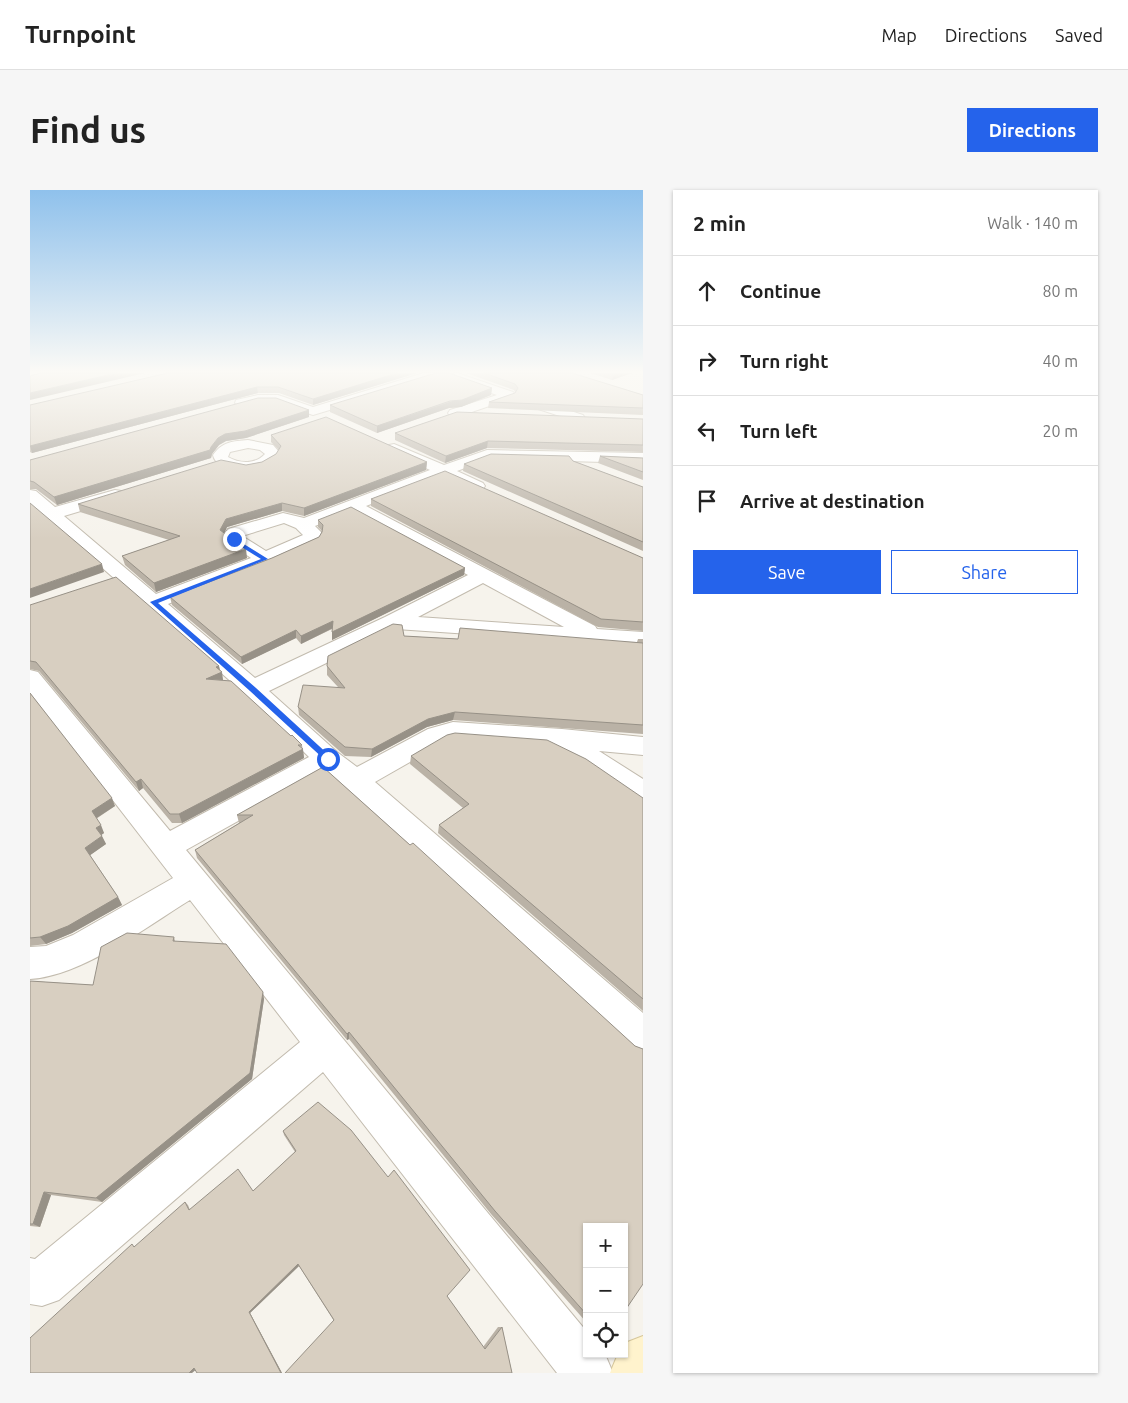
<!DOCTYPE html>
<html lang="en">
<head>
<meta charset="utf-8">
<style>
	body { margin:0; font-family:Ubuntu,sans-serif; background:#f6f6f6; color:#222 }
	.controls { position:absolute; right:15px; bottom:15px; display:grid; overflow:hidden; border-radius:0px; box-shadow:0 1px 4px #0004 }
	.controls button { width:45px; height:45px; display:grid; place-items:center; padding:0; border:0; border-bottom:1px solid #e0e0e0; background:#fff; color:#222; font:25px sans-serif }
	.stop { position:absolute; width:15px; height:15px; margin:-11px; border:4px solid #2563eb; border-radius:50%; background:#fff }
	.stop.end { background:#2563eb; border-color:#fff; box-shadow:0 1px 5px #0008 }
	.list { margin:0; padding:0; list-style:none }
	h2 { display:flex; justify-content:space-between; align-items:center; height:65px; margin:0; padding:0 20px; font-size:21px }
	h2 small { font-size:16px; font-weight:400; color:#767676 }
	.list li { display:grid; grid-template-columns:32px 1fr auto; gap:15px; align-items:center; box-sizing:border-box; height:70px; padding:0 20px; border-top:1px solid #e0e0e0 }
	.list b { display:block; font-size:19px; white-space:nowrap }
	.list em { font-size:16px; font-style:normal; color:#767676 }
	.actions { display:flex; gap:10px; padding:15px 20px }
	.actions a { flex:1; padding:11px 0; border:1px solid #2563eb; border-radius:0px; text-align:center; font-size:18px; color:#2563eb }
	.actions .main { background:#2563eb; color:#fff }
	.icon { flex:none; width:28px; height:28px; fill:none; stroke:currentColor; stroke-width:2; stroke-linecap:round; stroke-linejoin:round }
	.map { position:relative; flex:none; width:613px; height:1183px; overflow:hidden; border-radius:0px }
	header { display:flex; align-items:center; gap:30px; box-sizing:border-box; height:70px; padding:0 25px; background:#fff; border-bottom:1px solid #e0e0e0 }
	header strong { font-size:24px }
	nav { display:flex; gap:28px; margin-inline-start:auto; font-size:18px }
	.intro { display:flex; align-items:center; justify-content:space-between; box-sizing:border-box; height:120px; padding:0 30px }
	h1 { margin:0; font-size:35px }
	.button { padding:12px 22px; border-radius:0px; background:#2563eb; color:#fff; font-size:18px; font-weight:700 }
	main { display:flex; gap:30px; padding:0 30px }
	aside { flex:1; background:#fff; border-radius:0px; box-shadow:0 1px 4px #0004 }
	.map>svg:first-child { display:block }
</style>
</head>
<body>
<header>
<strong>Turnpoint</strong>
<nav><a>Map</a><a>Directions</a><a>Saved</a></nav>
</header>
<div class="intro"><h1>Find us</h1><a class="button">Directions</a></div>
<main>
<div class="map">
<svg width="613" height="1183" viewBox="0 0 613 1183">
	<rect width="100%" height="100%" fill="#f6f3ec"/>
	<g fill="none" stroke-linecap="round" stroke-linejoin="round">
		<g stroke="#c2bbae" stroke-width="2">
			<path id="street" d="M394,183h20l-2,3 -129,39 -36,-12h-19l-17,4 -6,-4 1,-3 22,-5h20l35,12z
				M427,183l56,19 2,3 -2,3 -53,18h-10l-2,-3 2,-3 47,-15 -44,-15 -2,-3 2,-3z
				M492,205l61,20 2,3 -7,4 -61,-20 -1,-3 1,-3z
				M218,250l25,5 7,8c-2,5 -5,9 -10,12 -14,8 -53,9 -57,-10 9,-13 20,-14 35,-15zM218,258l12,2 5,4c-9,10 -25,10 -37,3l2,-5z
				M364,254l50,21 43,-15 156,3v10l-154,-4 -32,12 26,12 2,3 -2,3h-12l-28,-13 -77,30 229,120 2,3 46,3v14l-247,-17 -127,62 68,61 20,15 71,-38 25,-7 109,7 81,8v18l-44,-4 44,28v25l-10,-4 -78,-53 -102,-7 -8,2 -70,40 268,231v44l-13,-6 -285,-264 -19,-15 -140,78 401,482v22h18l8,19h-56l-234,-301 -264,228 -17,6 -12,-2v-46l5,1 265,-217 -110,-142c-44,27 -108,76 -160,79v-32l16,-1 27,-11 100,-57 -143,-185v-23l8,2 132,159 139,-74 -64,-63 -215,-190v-14l6,1 19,16 60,-17 6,1 2,4 -2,4 -57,17 92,78 95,-36 -25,-17 -3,-4 5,-8 55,-16 21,5 126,-48 -41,-19 -2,-3 2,-3zM321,322l117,63 -83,42 -130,61 -87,-74 104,-41 46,-21 3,-4v-6l-6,-6zM254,333l12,5 7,7 -37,16 -24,-15zM453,393l81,44 -146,-10z"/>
		</g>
		<g stroke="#d6c79b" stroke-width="2">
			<path id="secondary" d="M613,1146v37h-33l8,-19h6l1,-11z"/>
		</g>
		<use href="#street" fill="#fff" fill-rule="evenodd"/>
		<use href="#secondary" fill="#fff3cd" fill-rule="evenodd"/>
	</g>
	<path fill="#bab2a6" d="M387,183l-104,32 -34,-12h-21l-226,60 -2,-1v-47z
		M436,183h106l71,22v20l-155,-7 1,-6 26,-9v-1l-1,-2z
		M560,183h42l-20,7z
		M462,198l-1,7 -30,12 -12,1 -72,25 -47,-21v-7z
		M279,227l-63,21 -20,3 -7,4 -7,9 -1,4 -154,47 -21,-16h-6v-29z
		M613,229v33l-156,-4 -42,15 -50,-23v-7z
		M241,245l156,27 -1,8 -122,46 -22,-5 -55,16 -3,6 23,25 -91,34 -31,-27 -3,-9 47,-16 -89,-28 -2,-8 168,-39 16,-3 14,-8 3,-4 -8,-8z
		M570,266l43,2v22l-45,-17z
		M543,271l70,26v64l-180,-80 1,-7z
		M341,309l272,59v73l-45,-4 -227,-121z
		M288,330l147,48 -1,7 -132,65v-11l-31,15 -5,-6 -54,26 -70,-59 -2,-8 102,-39 47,-21 3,-6 -4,-4z
		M0,415l189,61 4,14 79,65 2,13 -122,65h-10l-29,-35 -4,3 -100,-120 -9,-2z
		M374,446l54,3 179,3 1,-3h5v95l-190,-14 -26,7 -56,30 -26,-1 -46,-41 -1,-8 40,-20 -11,-12v-9z
		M0,503l85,113 -19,13 8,14 -3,2 5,9 -16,11 28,42 4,8 -50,28 -26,11 -16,2z
		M381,566l232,42v213l-205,-178 1,-8 24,-17 -53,-44z
		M293,577l312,279 8,3v235l-1,1 -55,-58v96l-96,-109 -142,-175 -2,1 -150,-182 -2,-8 44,-27 -2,-8z
		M144,747l1,4 89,58 -12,80 -150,123 -51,-7 -11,32 -10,-1v-245l63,4z
		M253,941l164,165 36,51 15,-20h4l10,46 -178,-52 -35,-55 -49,47 32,60h-85l-12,-171 3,3 2,5 63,-19 42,-39 -11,-17z"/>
	<path fill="#979187" d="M87,183h28l-115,27v-7z
		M367,183h20l-104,32v-6z
		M586,183h16l-20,7 2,-6z
		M227,197l1,6 -226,60 -2,-7z
		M462,198l-1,7 -30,12 -12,1 -72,25v-7z
		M279,220v7l-63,21 -20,3 -7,4 -7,9 -1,4 -154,47 -3,-8 157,-50 7,-9 7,-4z
		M458,251l-1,7 -42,15 1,-7z
		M397,272l-1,8 -122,46v-8z
		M252,313v8l-55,16 -5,11 -2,-8 6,-11z
		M216,359l1,9 -91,34 -2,-9z
		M72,374l2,8 -74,26v-9z
		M435,378l-1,7 -132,65v-8z
		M303,431v7l-32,16v-8z
		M266,440v8l-54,26 -1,-7z
		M189,476l1,7 2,-1 1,8 -17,-1 10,-12z
		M425,522l-2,8 -26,7 -56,30 1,-8 56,-30z
		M273,559l1,9 -122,65 -3,-9z
		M111,589l2,9 -4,3 -3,-9z
		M82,608l3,8 -20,13 -3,-8z
		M71,635l3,8 -4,3 -4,-8z
		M72,646l4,8 -17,12 -4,-8z
		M88,707l4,8 -50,28 -26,11 -6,-7z
		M233,802l1,7 -12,80 -150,123 -6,-4z
		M319,842v7l-2,1v-6z
		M14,1002l7,3 -11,32 -7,-3z
		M268,1074l1,2 -49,47 32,60h-1l-32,-61z
		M164,1178h4l-6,5h-3z"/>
	<path fill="#d8cfc1" stroke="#979187" d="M11,183h76l-87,20v-17z
		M138,183h229l-84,26 -35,-12h-21l-227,59v-41z
		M406,183h13l43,15 -30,12 -12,1 -73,25 -47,-21z
		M454,183h88l71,22v13l-154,-6 26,-9 3,-5 -3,-4z
		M228,208h18l33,12 -64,21 -20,3 -7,4 -7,9 -1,3 -156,47 -20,-15 -4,-1v-21z
		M427,222l186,7v26l-155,-4 -42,15 -51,-23z
		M296,227l101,45 -123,46 -22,-5 -56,16 -6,11 26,19 -92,34 -32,-27 58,-20 -102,-32 143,-44 25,5 16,-3 14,-8 5,-8 -10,-11z
		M461,264l78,2 4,5 70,26v55l-179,-78z
		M570,266l43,2v14z
		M415,281l198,87v64l-42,-3 -230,-120z
		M0,313l72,61 -72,25z
		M321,317l114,61 -133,64 1,-11 -32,15 -5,-6 -55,27 -71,-60 102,-39 47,-21 3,-5 1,-7 -5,-5z
		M86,387l103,89 -3,1 6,5 -16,7 25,2 60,55 1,-1 10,10h-4l5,4 -124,65h-9l-29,-35 -5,3 -100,-120 -6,-1v-56z
		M363,434l9,1 2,11 54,3 2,-11 183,15v82l-188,-13 -27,7 -56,30 -27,-2 -47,-40 5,-22 42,3 -18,-22 1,-10z
		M0,503l82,105 -20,13 9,14 -5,3 6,8 -17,12 33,49 -50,29 -28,11 -10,1z
		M425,543l92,7 39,19 57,39v201l-204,-174 30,-21 -58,-48 36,-21z
		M293,577l87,78 3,-2 222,203 8,3v235l-19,28v-85h-37v88l-92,-104 -146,-179 -2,2 -152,-184 58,-35h-16z
		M97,743l47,4 -1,4 53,3 37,48 -13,81 -154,125 -52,-6 -11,32h-3v-243l63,4 8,-38z
		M288,912l33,28 37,47 6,-7 76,100 -23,26 38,53 17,-22 10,46h-227l49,-53 -36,-56 -49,48 32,61h-84l-3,-5 -5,5h-159v-35l102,-94 2,3 51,-45 4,8 49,-41 15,22 43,-40 -13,-20z"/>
	<linearGradient id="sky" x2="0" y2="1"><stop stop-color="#8fc1ec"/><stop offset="0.52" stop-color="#fbfaf6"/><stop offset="1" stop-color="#fbfaf6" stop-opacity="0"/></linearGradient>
	<rect width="613" height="349" fill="url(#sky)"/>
	<path fill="#2563eb" d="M204,348l34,21 -110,44 98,85 75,69v4h-5l-76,-70 -100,-89 111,-43 -29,-18z"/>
</svg>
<div class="controls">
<button>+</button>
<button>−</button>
<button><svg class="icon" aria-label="locate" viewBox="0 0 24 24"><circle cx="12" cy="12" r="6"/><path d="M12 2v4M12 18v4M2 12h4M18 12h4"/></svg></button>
</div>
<div class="stop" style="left:298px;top:569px"></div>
<div class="stop end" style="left:204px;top:349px"></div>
</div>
<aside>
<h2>2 min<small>Walk · 140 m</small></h2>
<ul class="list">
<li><svg class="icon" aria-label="ahead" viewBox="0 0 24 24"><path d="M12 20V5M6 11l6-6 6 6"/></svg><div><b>Continue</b></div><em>80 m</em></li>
<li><svg class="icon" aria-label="right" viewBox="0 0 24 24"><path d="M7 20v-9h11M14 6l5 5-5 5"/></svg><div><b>Turn right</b></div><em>40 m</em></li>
<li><svg class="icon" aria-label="left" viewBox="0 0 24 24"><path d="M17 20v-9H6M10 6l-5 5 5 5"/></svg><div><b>Turn left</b></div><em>20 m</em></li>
<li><svg class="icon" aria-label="arrive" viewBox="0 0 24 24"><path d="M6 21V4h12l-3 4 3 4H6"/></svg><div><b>Arrive at destination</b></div></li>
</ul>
<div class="actions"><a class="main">Save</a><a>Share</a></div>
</aside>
</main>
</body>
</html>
